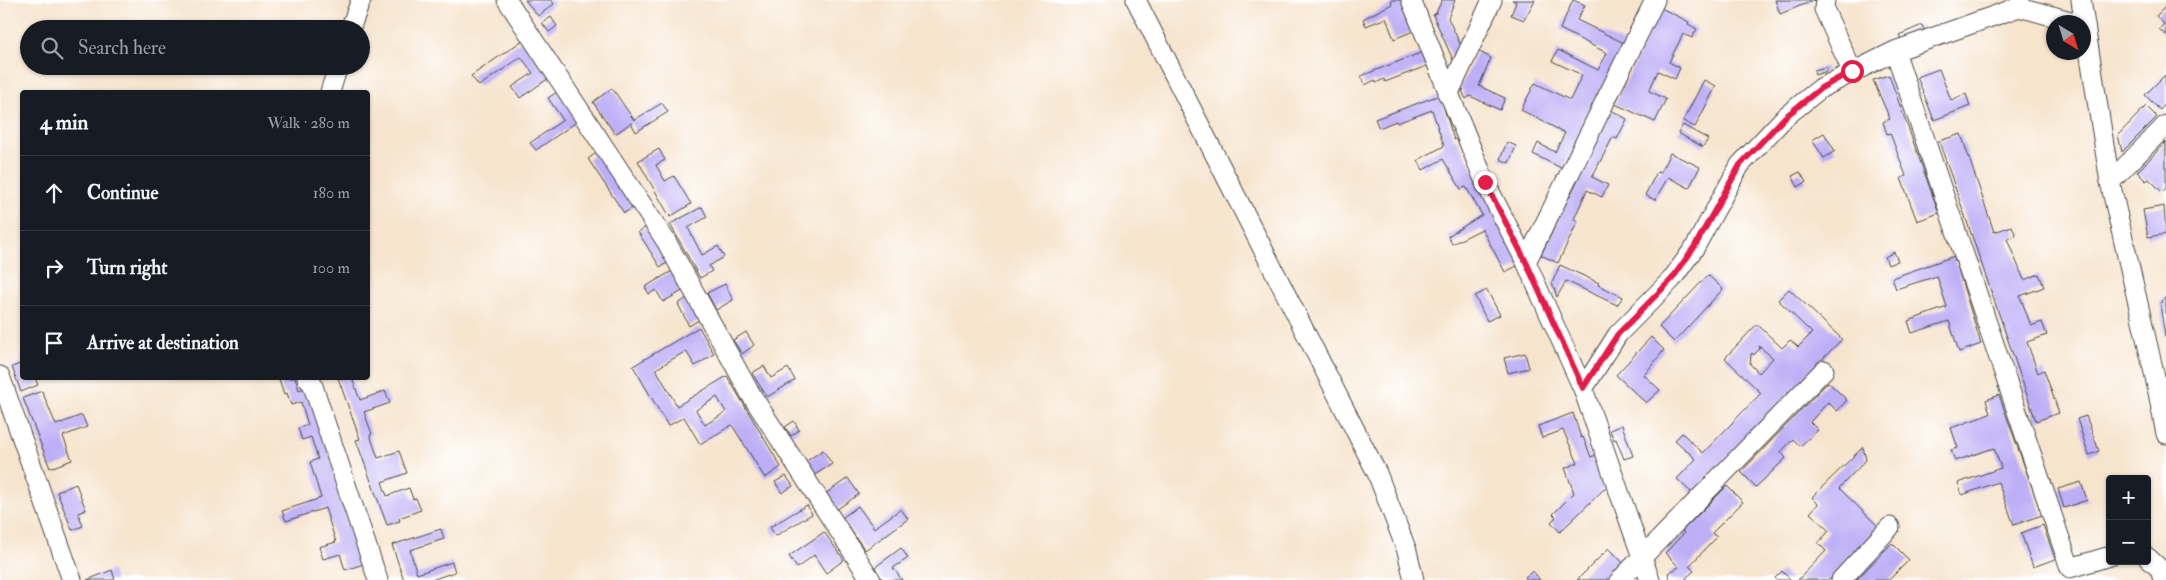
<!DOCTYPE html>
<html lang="en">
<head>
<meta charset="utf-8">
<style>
	body { margin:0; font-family:"IM FELL Double Pica",serif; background:#20242c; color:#f1f3f6 }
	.controls { position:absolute; right:15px; bottom:15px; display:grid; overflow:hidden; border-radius:5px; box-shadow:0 1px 4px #0004 }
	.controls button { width:45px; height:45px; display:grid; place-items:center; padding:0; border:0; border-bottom:1px solid #363941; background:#171b24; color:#f1f3f6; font:25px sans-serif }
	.compass { position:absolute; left:2046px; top:15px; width:45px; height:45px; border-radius:50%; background:#171b24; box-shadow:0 1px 4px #0004; rotate:142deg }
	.stop { position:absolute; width:15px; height:15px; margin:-11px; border:4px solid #e11d48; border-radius:50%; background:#fff }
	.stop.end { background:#e11d48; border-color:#fff; box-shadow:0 1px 5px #0008 }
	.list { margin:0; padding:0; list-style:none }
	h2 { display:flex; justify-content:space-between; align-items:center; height:65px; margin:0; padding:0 20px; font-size:21px }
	h2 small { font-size:16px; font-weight:400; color:#9ea1a6 }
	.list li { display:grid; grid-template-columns:32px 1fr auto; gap:15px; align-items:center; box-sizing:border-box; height:75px; padding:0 20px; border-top:1px solid #363941 }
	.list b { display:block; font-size:19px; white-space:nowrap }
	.list em { font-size:16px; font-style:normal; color:#9ea1a6 }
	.icon { flex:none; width:28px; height:28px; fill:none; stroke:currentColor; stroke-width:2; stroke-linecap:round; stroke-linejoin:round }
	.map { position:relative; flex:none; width:2166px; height:580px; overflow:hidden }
	.search { position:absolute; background:#171b24; box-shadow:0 1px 4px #0004; left:20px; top:20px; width:350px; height:55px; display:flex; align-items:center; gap:12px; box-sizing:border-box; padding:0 18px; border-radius:28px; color:#9ea1a6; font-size:19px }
	.panel { position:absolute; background:#171b24; box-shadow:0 1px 4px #0004; left:20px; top:90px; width:350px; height:290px; border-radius:5px }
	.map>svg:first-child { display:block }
</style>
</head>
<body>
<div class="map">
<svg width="2166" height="580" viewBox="0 0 2166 580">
	<rect width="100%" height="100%" fill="#fff"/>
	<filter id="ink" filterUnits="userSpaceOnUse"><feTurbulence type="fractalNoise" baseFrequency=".02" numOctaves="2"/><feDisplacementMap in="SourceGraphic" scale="10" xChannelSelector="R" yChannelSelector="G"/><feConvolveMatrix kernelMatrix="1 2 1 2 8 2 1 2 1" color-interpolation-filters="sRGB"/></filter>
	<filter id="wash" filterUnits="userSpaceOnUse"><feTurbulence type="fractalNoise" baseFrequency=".0096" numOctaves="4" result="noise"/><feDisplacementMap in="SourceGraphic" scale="20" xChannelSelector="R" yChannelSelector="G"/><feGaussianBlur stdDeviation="1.12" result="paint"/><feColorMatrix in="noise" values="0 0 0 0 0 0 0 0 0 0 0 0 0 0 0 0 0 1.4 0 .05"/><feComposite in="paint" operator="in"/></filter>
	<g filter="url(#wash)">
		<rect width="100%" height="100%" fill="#f6e4cd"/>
		<g id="blocks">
			<path fill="#bdaff6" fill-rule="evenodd" d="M525,0h26l3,4 -16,12z
				M1391,0h15l10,30 -22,9 -8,-21 -20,8 -3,-7 29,-15z
				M1442,0h13l-7,18 15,32 -9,12 -21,-47 3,-2z
				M1512,0h23l-11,20 -13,-5 5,-13z
				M1573,0l12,5 -8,15 51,25 -65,124 -30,-15 5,-11 17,9 10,-19 -44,-23 14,-27 35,17 12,-25 -30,-14 6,-11 40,20 9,-17 -47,-24z
				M1775,0h40l-35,14z
				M2166,6v29l-7,-6 5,-5 -8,-8z
				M1661,8l28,14 -1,2 9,5 -5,9 -9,-4 -14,28 11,6 -5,11 -17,-8 -9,20 17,8 -11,23 -40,-18z
				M551,17l6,9 -8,6 -7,-9z
				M1922,25l2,5 -23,9 -2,-4z
				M526,38l26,38 -32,22 -8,-11 21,-14 -12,-16 -42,29 -8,-10z
				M1478,51l13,7 -12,28 26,12 -5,12 -30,-14 -4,3 -4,-8 2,-1 -4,-2z
				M1423,52l6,13 -44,17 -1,-3 -8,4 -1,-3 -10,5 -4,-9z
				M1826,67l1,4 -12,4 -1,-5z
				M1939,69l12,31 15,-6 4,12 -36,14 -17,-43z
				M1889,75l50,138 -22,8 -16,-43 5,-2 -16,-43 -3,1 -4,-12 7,-3 -17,-39z
				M2165,75l1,28 -6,7 -15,-15z
				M1704,80l12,6 -21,41 -12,-6z
				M612,88l22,32 28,-17 6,9 -32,20 -5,-9 -16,11 -22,-32z
				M560,90l21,29 -45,31 -6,-7 33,-23 -15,-22z
				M1440,95l14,45 2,-1 23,40 42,85 -16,8 -23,-43 -30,15 -4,-8 34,-21 -16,-28 -5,2 -18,-30 -20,11 -5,-10 26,-14 -12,-36 -35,13 -1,-2 -17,7 -4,-9z
				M2146,106l11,11 -35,35 -4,-17z
				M1611,110l16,9 -10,20 -4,-2 -21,40 16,8 -6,12 -15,-7 -13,29 4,2 -20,42 -17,-8z
				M1683,125l25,14 -5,8 -25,-14z
				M1824,133l11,18 -11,7 -12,-18z
				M1961,134l33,98 18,-6 4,10 -9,3 17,41 15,-6 5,13 -24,9 11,30 11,-4 5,13 -20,7 11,31 6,-3 15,43 -23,8 -97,-280z
				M1507,142l9,4 -7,17 -9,-4z
				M2166,142v46l-4,4 -13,-13 -3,2 -9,-9z
				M659,149l6,11 -9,5 9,16 9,-5 17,28 -21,13 -32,-56z
				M600,150l37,55 -13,8 -36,-54z
				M1670,153l30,14 -11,21 -21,-11 -13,23 -10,-5 12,-23 3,1z
				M1800,172l6,10 -8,5 -6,-11z
				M2164,206l2,28 -18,3 -5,-27z
				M702,207l5,10 -19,11 14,27 16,-9 6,11 -15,9 3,5 -12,7 -30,-54z
				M648,226l21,36 -9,5 -22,-35z
				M1894,252l4,9 -10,4 -3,-8z
				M1954,256l27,88 -22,8 -10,-31 -37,12 -4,-12 39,-14 -10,-31 -41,13 -4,-11z
				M1560,265l39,18 -1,2 25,12 -6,8 -51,-24 -9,16 -5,-14z
				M672,271l12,19 -21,12 -7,-12 -7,4 -4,-7z
				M1708,275l15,14 -49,53 -15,-15z
				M725,284l8,16 -17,10 -9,-17z
				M1789,289l53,50 -150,154 -15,-14 19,-20 -21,-19 7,-7 21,20 58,-60 -36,-35 32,-34 25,24 8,-8 8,7 14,-14 -34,-33zM1759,346l14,12 -14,15 -9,-9 1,-9 1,-2 2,2 6,-7z
				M1487,290l13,25 -13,6 -12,-25z
				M2166,297v40h-1l-5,-34z
				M687,298l12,22 -10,6 -11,-22z
				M699,327l15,27 -19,12 -9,-15 -30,18 21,37 50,-30 54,91 -16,11 -33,-53 -32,19 -16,-27 -16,9 -35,-60zM717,397l9,15 -21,13 -9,-15z
				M746,332l8,13 -12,9 -9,-14z
				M1651,337l13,13 -20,25 16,15 -14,13 -30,-28z
				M1525,353l4,15 -21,5 -4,-15z
				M22,363v15h13l3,7 -17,7 -9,-25z
				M764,366l7,12 17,-10 7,12 -28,17 -15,-24z
				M282,378h13l4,12 9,-3 59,176 -22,7 -5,-16 -17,5 -4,-12 17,-5 -11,-34 -39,13 -4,-10 39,-13 -11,-36 8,-3 -7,-22 -9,3 -4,-12 10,-3 -7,-23 -10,3 -4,-12 -3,1 -5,-15z
				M338,378h14l8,22 25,-9 5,12 -26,9 8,22 -2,1 8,23 21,-7 8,22 -25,9 5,14 22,-8 4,11 3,-1 5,12 -22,8 1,3 -13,4 -31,-85 4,-1z
				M1828,382l19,18 -10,11 -9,-9 -18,20 8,8 -18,16 -7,-7 -12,13 5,6 -30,29 -15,-15z
				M42,391l14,34 26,-10 5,12 -24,9 9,24 -22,8 -27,-70z
				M1999,395l43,120 -28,10 -16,-43 -36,13 -4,-12 43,-15 -7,-20 -39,13 -4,-11 7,-2 -7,-20 39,-14 -4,-14z
				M1573,413l8,25 2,-1 8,20 8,-3 12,33 -8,3 -43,42 -9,-10 5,-5 -3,-3 21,-21 -9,-25 13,-5 -15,-33 -21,8 -4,-12z
				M2086,416l13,35 -10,4 -12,-36z
				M794,421l5,9 -8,6 -6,-9z
				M1622,425l11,31 -9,3 -8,-20 -2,1 -4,-10z
				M1863,447l3,13 -27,28 41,40 -51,52h-31l28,-29 -8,-8 11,-12 -19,-18 8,-9 -6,-7z
				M823,450l9,14 -19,12 -8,-14z
				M786,476l7,10 -11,7 -7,-11z
				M848,478l11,16 -23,16 -11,-16z
				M2081,482l6,18 -23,8 -6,-19z
				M76,484l10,26 -8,3 5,13 -11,4 -15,-38z
				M1727,486l16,16 -31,31 5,4 -28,29 5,5 -8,7 1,2h-17l-2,-7 11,-6 -14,-14 19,-20 -2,-2z
				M807,505l5,9 -37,22 -5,-9z
				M858,506l16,22 27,-19 7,10 -43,31 -23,-32z
				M2043,525l12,34 -22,8 -12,-34z
				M441,529l3,10 -34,11 7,24 35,-12 3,10 -24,8h-27l-12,-35z
				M824,532l20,28 -18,13 -12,-18 -17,13 -8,-12z
				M1892,543l17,17 -20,20h-33z
				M901,548l7,10 -15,10 9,12h-19l-9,-12z
				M1609,548l15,16 -17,16h-30z
				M112,570l3,10h-28z
				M1533,571l7,9h-12l-3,-3z
				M1782,571l9,9h-15l-1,-2z"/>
		</g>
	</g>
	<g filter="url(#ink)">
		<use href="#blocks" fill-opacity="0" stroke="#494743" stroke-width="1"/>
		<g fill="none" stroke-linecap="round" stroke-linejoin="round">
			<g stroke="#494743" stroke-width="21">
				<path id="minor" d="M507,0l159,241 84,152 121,187
					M1136,0l241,473 30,78 7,29
					M1411,0l74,182 41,80 57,127 67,191
					M1825,0l-1,9 28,62
					M2081,0l29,182 45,195 11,57
					M2074,22l-55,-15 -124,44 175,517 40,-12
					M350,29l11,-29
					M330,92l8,-26
					M1448,95l44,-95
					M2110,182l56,-57
					M1526,262l129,-262
					M0,376l72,204
					M307,378l5,5 66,197
					M1583,389l35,-55 54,-55 23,-32 45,-82 45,-48 36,-29 74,-37
					M2147,557l13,12 3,11
					M1620,580l204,-210
					M1841,580l49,-53"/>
			</g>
			<use href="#minor" stroke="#fff" stroke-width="19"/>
		</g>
	</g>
	<g fill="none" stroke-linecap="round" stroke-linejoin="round" filter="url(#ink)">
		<path stroke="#e11d48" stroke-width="6" d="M1485,182l41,80 57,126 35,-54 54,-55 23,-33 45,-81 45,-48 36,-29 31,-17"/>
	</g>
</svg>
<div class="controls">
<button>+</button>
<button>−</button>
</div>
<svg class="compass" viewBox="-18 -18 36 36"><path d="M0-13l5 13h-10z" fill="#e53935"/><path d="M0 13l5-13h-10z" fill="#9ea1a6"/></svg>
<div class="stop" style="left:1852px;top:71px"></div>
<div class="stop end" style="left:1485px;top:182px"></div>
<div class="search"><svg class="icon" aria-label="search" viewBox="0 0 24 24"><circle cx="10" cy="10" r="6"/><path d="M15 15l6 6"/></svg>Search here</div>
<section class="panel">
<h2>4 min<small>Walk · 280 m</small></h2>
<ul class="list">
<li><svg class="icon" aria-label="ahead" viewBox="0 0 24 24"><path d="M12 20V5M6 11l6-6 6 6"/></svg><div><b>Continue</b></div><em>180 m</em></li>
<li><svg class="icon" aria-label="right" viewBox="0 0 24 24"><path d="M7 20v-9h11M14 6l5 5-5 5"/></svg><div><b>Turn right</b></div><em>100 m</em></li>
<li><svg class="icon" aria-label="arrive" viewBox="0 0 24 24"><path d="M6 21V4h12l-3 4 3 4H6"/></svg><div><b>Arrive at destination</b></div></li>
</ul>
</section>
</div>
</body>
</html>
